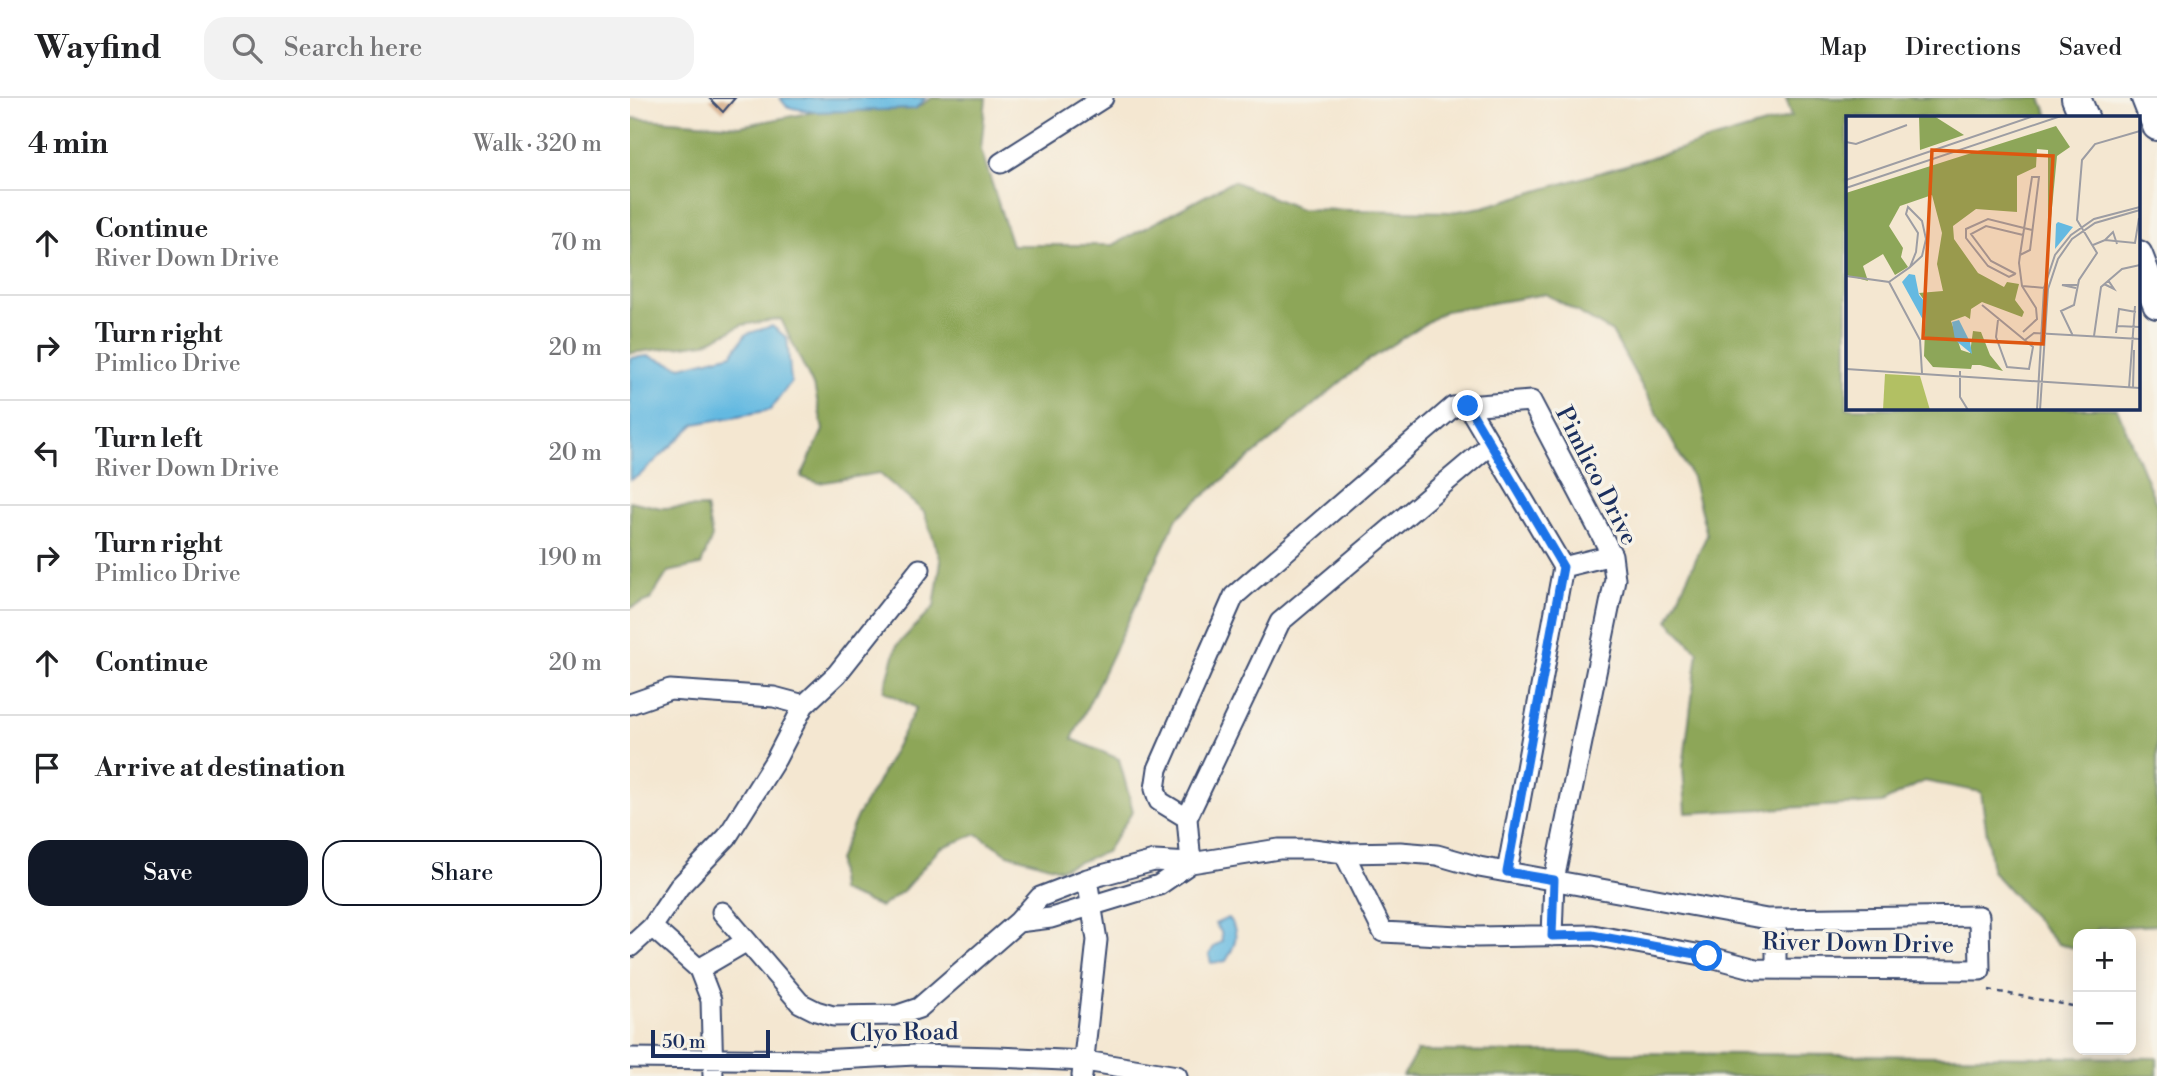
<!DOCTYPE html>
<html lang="en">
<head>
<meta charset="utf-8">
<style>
	body { margin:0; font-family:"Libre Bodoni",serif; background:#f2f2f2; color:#202124 }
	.controls { position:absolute; right:21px; bottom:21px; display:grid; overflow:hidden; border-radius:14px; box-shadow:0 4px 18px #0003 }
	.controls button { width:63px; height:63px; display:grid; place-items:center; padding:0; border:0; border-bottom:2px solid #e0e0e0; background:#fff; color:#202124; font:35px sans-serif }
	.scale { position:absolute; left:21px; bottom:18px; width:119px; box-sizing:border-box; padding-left:7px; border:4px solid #1b2f5e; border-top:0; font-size:19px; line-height:24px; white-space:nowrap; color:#1b2f5e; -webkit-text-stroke:5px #f7f3e8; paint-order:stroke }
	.stop { position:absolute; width:21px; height:21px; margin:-16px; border:5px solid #1a73e8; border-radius:50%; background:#fff }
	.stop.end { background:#1a73e8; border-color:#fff; box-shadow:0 2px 7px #0008 }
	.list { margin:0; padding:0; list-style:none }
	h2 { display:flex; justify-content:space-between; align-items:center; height:91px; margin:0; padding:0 28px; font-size:30px }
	h2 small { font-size:23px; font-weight:400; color:#757577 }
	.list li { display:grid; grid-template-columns:46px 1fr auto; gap:21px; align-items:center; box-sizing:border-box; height:105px; padding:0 28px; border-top:2px solid #e0e0e0 }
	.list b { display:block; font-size:26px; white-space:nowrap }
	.list p { margin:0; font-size:23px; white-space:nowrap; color:#757577 }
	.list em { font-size:23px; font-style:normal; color:#757577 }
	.actions { display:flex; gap:14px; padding:21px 28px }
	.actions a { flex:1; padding:16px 0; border:2px solid #111827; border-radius:21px; text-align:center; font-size:24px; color:#111827 }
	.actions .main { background:#111827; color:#fff }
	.icon { flex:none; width:38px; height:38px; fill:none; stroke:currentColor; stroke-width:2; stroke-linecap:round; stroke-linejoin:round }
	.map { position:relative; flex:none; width:1527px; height:978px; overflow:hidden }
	header { display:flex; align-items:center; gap:42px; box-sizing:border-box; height:98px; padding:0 35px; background:#fff; border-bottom:2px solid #e0e0e0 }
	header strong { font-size:33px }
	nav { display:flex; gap:38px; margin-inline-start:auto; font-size:24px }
	.search { width:490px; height:63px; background:#f2f2f2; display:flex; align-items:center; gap:18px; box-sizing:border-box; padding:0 24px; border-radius:21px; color:#757577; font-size:26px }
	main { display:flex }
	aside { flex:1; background:#fff }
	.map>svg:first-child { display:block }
</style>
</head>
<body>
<header>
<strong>Wayfind</strong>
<div class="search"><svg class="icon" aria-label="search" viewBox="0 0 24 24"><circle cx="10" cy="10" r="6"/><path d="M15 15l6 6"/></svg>Search here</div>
<nav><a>Map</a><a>Directions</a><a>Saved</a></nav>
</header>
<main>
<aside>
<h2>4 min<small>Walk · 320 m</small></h2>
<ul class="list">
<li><svg class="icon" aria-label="ahead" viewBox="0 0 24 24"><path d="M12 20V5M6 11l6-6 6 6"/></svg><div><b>Continue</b><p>River Down Drive</p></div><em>70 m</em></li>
<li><svg class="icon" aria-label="right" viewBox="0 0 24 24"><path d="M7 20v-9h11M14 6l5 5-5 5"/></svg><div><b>Turn right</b><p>Pimlico Drive</p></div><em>20 m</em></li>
<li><svg class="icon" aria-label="left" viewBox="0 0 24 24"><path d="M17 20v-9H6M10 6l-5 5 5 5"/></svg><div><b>Turn left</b><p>River Down Drive</p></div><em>20 m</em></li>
<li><svg class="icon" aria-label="right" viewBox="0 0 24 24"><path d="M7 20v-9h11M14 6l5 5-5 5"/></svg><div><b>Turn right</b><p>Pimlico Drive</p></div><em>190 m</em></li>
<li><svg class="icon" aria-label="ahead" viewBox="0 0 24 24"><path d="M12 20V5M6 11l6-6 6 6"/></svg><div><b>Continue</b></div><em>20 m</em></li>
<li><svg class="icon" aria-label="arrive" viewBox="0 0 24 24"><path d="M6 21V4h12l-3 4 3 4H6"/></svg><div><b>Arrive at destination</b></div></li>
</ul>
<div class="actions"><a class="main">Save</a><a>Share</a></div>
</aside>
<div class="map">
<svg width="1527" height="978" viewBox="0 0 1527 978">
	<rect width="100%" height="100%" fill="#f7f3e8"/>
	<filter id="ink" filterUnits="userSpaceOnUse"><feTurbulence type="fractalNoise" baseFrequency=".0143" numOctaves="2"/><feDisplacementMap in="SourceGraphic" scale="14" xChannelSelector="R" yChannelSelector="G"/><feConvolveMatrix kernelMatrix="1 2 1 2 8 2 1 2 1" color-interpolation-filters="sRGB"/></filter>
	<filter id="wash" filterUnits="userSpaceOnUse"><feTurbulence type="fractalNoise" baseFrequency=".00686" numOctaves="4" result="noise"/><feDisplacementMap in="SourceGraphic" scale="28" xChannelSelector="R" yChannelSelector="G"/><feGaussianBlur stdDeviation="1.57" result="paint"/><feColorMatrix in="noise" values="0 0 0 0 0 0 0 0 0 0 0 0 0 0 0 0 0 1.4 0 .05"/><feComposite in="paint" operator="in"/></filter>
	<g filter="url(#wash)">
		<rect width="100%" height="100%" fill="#f4e7d1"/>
		<path fill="#8da659" stroke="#546a5c" stroke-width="2" d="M302,0h54l-5,52 31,95h101l120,-64 67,28 152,3 31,-5 309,-91 -6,-18h255l8,19h-202v291h270l40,97v420l-58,3 -6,6h-15v15l-20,-5 -66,-73 -11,-79 -57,-11 -42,22 -196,10 -3,-46 15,-115 -30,-32 39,-85 -15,-58 -80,-145 -66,-38 -101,17 -80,51 -188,156 -105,221 47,20 14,52 -27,41 -46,17 -52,-15 -31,-20 -37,14 -36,42 -23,17 -41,-16 -2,-31 19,-44 19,-31 40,-77 -32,-17 13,-46 37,-38 7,-46 -17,-49 -45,-39 -60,10 -18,-6 22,-47 -8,-40 -34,-71 -39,6 -37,18 -75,10v-235l110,8 74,-14 101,-3z
			M0,403l31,7 45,-1 6,30 -11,28 -33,7 -18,28 -20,8z
			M787,953l740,7v18h-754z"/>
		<path fill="#64b9e1" stroke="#4074a0" stroke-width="2" d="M150,0h146l-11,11 -101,3 -27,-5z
			M142,228l15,12 4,44 -21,28 -75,14 -55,51 -10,5v-122l19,-2 32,11 51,-13 14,-20z
			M598,820c13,15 7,28 -2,43l-15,2 -2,-8 5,-8 8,-6 -1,-9 -6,-8z"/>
		<g id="blocks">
			<path fill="#d2a680" d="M79,0h26l-12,14z"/>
		</g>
	</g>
	<g filter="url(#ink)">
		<use href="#blocks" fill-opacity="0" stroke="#3c4b6f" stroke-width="2"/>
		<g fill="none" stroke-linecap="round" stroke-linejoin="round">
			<g stroke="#3c4b6f" stroke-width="23">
				<path id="minor" d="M371,65l102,-65
					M838,308l95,161 -56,305
					M933,469l49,-12
					M0,606l40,-14 104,7 30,8
					M557,720l-28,-17 -4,-12 3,-20 76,-173 219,-189 78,-6 81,154 3,24 -61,301 -2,56
					M561,765l-4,-45 93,-196 210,-177
					M92,814l78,91 16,8 17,5 65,-1 21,-7 99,-86 22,-25 47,-18 67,-18 37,2 88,-14h34l31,4 39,79 94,5 116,-2 114,21 49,13 224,1 -1,-54 -212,3 -288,-52 -42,-12 -37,-3 -56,1
					M388,824l33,-4 108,-33 32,-22
					M22,829l47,42 12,31 2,76
					M0,849l22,-20 27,-40 48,-50 49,-78 28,-54 33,-31 83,-105
					M69,871l48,-28
					M1146,871v-50
					M0,960l189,2 96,-5 82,2 88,4 92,15
					M452,978l15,-136 -10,-61"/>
			</g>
			<g stroke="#3c4b6f" stroke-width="32">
				<path id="highway" d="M1446,0l8,19
					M1516,0l11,28
					M1508,157l19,49"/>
			</g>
			<path stroke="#3c4b6f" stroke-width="2.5" stroke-dasharray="5 5" stroke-linecap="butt" d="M1359,892l89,17"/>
			<use href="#minor" stroke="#fff" stroke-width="19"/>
			<use href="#highway" stroke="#fff" stroke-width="28"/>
		</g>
	</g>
	<g fill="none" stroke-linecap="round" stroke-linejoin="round" filter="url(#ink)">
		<path stroke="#1a73e8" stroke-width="9" d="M838,308l95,161 -56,305 47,8 -2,56 40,-1 115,21"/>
	</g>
	<g text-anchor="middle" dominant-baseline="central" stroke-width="7" stroke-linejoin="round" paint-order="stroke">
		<g font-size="24" fill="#1b2f5e" stroke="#f7f3e8">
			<text transform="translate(966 378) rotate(63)">Pimlico Drive</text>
			<text transform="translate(1228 846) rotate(1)">River Down Drive</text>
			<text transform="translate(274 935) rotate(-1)">Clyo Road</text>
		</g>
	</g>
	<g transform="translate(1216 18)">
		<rect width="294" height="294" fill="#f4e7d1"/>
		<path d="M39,258l35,2 10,34h-47z" fill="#b2c063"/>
		<path d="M73,0h15l30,19 -44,15zM210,10l14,21 -13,9 -9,93v-99l-11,-1 -1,18 -19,9v36l-41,-3 -23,17 1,13 24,34 26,14 3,-5 12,2 -4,16 9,12 -2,5 -40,-15 -11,7 -1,10 -5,-3 -14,5 10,29 9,3 3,-22 8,1 9,23 13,16 -23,-6h-8l-1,4 -38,-2 -9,-11 2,-53 -7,-10 24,-2 -6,-27 5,-31 -10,-38 -32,11 -11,20 14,22 -2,9 7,10 -13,8 -12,-21 -20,12 5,15 -22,-6v-82z" fill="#8da659"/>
		<path d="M212,106l15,5 -18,22 1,-25zM63,158l6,1 4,20 7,8 -3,17 -21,-38zM113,204l11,22 2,12 -17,-14 -3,-18z" fill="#64b9e1"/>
		<path fill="none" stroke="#9d9da3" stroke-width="2" d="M0,26l10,2 51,-19M0,64l188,-64M0,72l215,-72M259,124l8,-8 4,12M247,129l12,-5 30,3 4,-25M174,139l12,-78h7l-9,73 -10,5 -1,8 3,23 14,22 1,11 -14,13M169,158l-6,3 -21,-11 -22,-28v-9l22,-10 44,11M170,158l-25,-13 -20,-27 15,-8 37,9M0,160l43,6 31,58 2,33M43,166l21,-15 6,-15 2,-19 -12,-19 2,-7 14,14 4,18 -4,17 -12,11M258,168l10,5 -6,-9M176,170l23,2M230,172l-14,-3h15M136,189l51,42 -4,22 -22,-2 -11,-30 2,-17M271,210l23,1M270,217l3,-24 17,3M227,220l-12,-25 13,-6 5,-25 18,-27 -20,-33 5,-60 13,-16 45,-13M248,220l7,-49 21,-18 18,-4M179,224l9,-7 106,6M0,253l294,19M114,255v26l8,13M283,272l6,-82M287,272l1,-38M191,294l7,-122 11,-33 16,-20 23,-16 46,-12M194,294l8,-121 10,-30 14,-20 23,-16 45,-13"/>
		<path fill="#de5710" fill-opacity="0.15" stroke="#de5710" stroke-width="3.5" d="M86,34l121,6 -10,188 -120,-6z"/>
		<rect width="294" height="294" fill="none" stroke="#1b2f5e" stroke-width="3.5"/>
	</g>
</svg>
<div class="controls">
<button>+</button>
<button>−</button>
</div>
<div class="scale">50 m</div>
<div class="stop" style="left:1077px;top:858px"></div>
<div class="stop end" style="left:838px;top:308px"></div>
</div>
</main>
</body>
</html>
